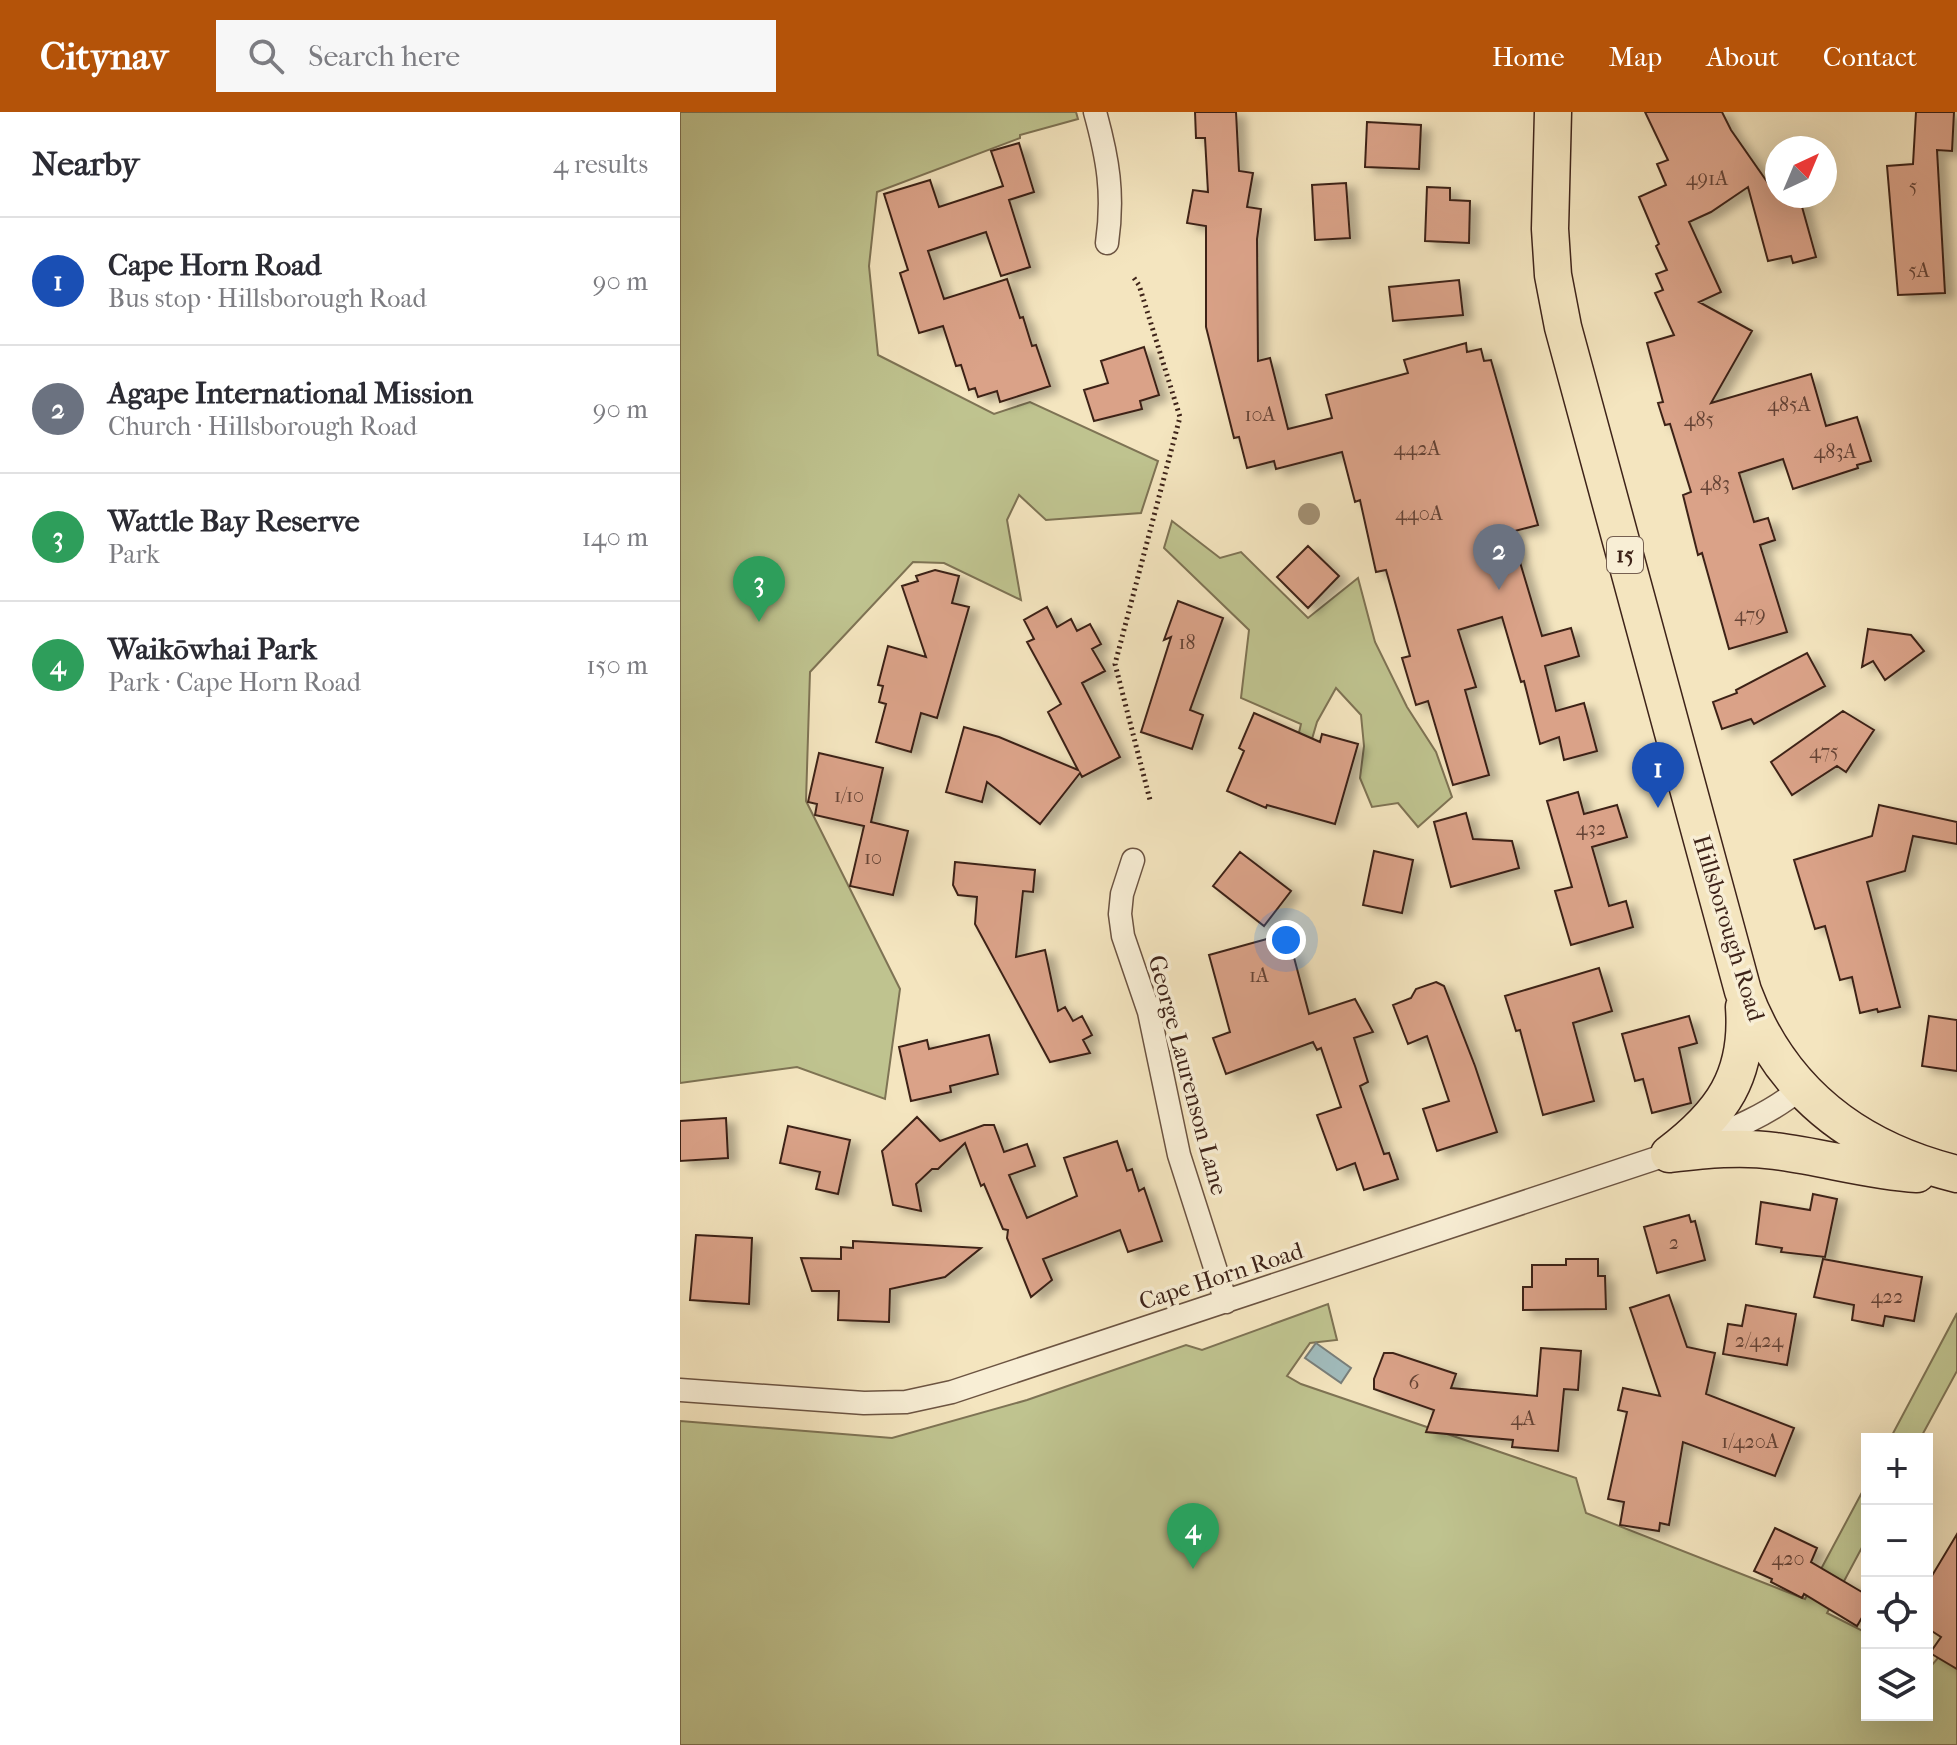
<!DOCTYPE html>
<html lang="en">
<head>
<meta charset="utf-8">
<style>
	body { margin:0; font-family:"IM FELL French Canon",serif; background:#f7f7f7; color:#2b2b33 }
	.controls { position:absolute; right:24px; bottom:24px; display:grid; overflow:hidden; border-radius:0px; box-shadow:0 8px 32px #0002 }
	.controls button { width:72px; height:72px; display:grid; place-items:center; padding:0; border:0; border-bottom:2px solid #e1e1e2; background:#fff; color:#2b2b33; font:40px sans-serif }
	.compass { position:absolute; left:1085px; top:24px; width:72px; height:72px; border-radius:50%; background:#fff; box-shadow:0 8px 32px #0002; rotate:44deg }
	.you { position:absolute; left:606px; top:828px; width:28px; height:28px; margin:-20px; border:6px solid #fff; border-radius:50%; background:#1a73e8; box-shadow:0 0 0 12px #1a73e833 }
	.badge { display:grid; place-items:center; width:52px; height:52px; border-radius:50%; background:#b45309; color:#fff; font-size:26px; font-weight:700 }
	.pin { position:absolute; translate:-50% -66px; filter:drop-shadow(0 2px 4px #0008) }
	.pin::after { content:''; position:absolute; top:42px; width:28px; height:24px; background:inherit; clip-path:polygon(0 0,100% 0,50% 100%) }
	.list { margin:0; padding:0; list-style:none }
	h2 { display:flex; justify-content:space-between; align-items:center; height:104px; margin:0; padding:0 32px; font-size:34px }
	h2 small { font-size:26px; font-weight:400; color:#7c7c81 }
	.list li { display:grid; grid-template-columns:52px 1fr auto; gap:24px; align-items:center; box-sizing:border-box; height:128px; padding:0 32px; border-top:2px solid #e1e1e2 }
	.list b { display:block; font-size:30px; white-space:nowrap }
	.list p { margin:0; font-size:26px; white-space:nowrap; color:#7c7c81 }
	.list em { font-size:26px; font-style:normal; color:#7c7c81 }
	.icon { flex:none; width:44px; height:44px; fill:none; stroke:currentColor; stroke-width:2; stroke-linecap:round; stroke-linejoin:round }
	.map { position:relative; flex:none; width:1277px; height:1633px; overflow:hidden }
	header { display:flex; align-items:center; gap:48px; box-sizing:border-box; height:112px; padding:0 40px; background:#b45309; color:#fff }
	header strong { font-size:38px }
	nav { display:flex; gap:44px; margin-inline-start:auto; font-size:28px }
	.search { width:560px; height:72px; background:#f7f7f7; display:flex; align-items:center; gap:20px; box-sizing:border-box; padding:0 28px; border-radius:0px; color:#7c7c81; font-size:30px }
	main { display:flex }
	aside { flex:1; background:#fff }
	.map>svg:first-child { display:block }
</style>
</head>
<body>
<header>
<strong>Citynav</strong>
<div class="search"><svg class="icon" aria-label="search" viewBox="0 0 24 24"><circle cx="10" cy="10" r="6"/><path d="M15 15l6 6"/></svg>Search here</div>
<nav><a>Home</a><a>Map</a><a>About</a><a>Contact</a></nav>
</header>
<main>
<aside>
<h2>Nearby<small>4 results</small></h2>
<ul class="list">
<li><span class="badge" style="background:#1a4fb4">1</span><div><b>Cape Horn Road</b><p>Bus stop · Hillsborough Road</p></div><em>90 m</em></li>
<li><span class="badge" style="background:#6b7280">2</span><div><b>Agape International Mission</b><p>Church · Hillsborough Road</p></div><em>90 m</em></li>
<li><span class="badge" style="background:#2e9e5b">3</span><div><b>Wattle Bay Reserve</b><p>Park</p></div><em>140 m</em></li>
<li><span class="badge" style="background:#2e9e5b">4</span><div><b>Waikōwhai Park</b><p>Park · Cape Horn Road</p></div><em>150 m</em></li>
</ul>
</aside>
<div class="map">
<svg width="1277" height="1633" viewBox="0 0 1277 1633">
	<defs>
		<filter id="shadow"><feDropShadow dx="9" dy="5" stdDeviation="4" flood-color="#0004"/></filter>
	</defs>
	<rect width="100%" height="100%" fill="#f4e5bf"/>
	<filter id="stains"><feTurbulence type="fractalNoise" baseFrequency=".0025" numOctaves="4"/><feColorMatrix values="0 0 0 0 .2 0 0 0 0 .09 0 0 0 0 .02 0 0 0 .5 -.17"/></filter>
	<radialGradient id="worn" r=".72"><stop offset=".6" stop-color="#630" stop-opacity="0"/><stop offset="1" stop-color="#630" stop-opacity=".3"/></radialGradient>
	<path fill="#bfc38f" stroke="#7e7354" stroke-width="2" d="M0,0h396l2,7 -58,16v3l-143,54 -8,74 9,89 116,59 36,-12 128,59 -17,52 -95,7 -27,-25 -12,25 14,80 -77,-37 -31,-1 -103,110 -4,129 94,188 -15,110 -88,-32 -117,16z
		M492,409l48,37 21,-6 67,66 50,-40 17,64 32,65 29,45 16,45 -34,30 -20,-24 -26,4 -12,-29 4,-32 -3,-31 -25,-27 -19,34 -10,34 -11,-11 5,-21 -60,-26 8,-68 -85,-82z
		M648,1192l9,36 -27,3 -23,33 14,8 275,94 10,35 219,86 62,-116v55l-40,75 40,20v82h60v-53l5,3 25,-29v109h-1277v-324l212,17 135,-38 159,-55 16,5z
		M1277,1201v58l-37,68h-30z"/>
	<path fill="#a1bcbd" stroke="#797f7b" stroke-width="2" d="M636,1231l35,25 -10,15 -36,-25z"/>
	<path fill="#daa288" stroke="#3e2319" stroke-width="2" filter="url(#shadow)" d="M515,0h41l3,59 14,2 -6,34 14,2 -4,30 1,122 12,-3 18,71 44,-11 -6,-23 82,-22 -4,-13 62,-17 1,9 14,-3 3,12 7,-1 47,165 -27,7 31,104 29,-8 8,28 -34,10 11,45 28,-8 13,48 -33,9 -5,-23 -19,7 -16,-63 -3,1 -19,-65 -44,13 18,57 -11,3 24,85 -36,10 -25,-84 -12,4 -14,-47 8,-2 -24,-86 -10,2 -16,-72 -5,2 -13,-50 -66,17 -2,-8 -27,7 -8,-31 -5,1 -28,-111v-101l-19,-3 6,-33 15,2 -3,-54h-9z
		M965,0h77l9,18 46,66h22l17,61 -23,6 -2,-7 -23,5 -20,-74 -37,25 -22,10 32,70 -22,10 53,29 -41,72 100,-29 15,52 31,-9 14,44 -14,4 1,3 -65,21 -10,-30 -44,14 15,49 14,-4 7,22 -15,5 27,87 -58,17 -27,-96 -4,2 -15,-60 8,-3 -21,-68 -5,1 -7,-22 5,-1 -16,-59 27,-8 -19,-42 8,-3 -7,-16 11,-4 -11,-24 3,-2 -20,-47 27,-12 -9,-21 11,-4z
		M1236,0h38l-2,39 -15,-1 8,143 -47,2 -11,-129 26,-2z
		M687,10l54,3 -2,44 -54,-2z
		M339,31l15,49 -25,8 21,67 -29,9 -15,-44 -58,19 16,48 63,-20 13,39 3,-1 9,29 4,-1 14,41 -50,16 -3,-11 -19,6 -3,-9 -6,2 -8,-25 -5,1 -13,-40 -24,7 -19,-60 8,-3 -24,-76 46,-14 9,27 64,-21 -12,-35z
		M666,71l4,55 -35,2 -3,-55z
		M747,75l23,1v12l20,1 -1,42 -44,-2z
		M779,168l4,35 -70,6 -4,-34z
		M464,235l15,48 -19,6 2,8 -48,12 -10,-31 24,-7 -7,-22z
		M628,434l31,30 -31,32 -31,-31z
		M255,458l24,6 -7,27 17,4 -32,111 -16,-5 -10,39 -35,-10 10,-38 -7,-2 4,-16 -5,-1 10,-39 38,11 -24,-71 16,-5 -2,-5z
		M498,489l45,17 -33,92 13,5 -11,34 -51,-17 30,-95 -7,3z
		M367,495l10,20 14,-8 6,12 13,-7 11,20 -9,5 13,22 -23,12 38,74 -38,20 -2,-4 -40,51 -53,-42 -5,20 -36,-10 18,-65 35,10 79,33 -30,-58 13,-8 -34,-62 7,-3 -10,-19z
		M1188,517l43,6 13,16 -39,29 -12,-19 -11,6z
		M1127,541l18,33 -71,38 -3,-5 -29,10 -9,-27 24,-9 -1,-3z
		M1163,599l31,19 -28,42 -9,-6 -45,29 -21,-33z
		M574,601l66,29 2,-8 36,10 -23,80 -68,-19 -1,3 -39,-17 17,-40 -5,-3z
		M139,641l64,15 -12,54 37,9 -15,64 -43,-9 14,-60 -49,-11 2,-11 -9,-2z
		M898,680l6,22 33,-9 10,32 -35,10 17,59 17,-5 7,26 -62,18 -16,-54 17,-4 -25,-86z
		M1199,693l78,17v22l-44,-8 -8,35 -38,11 33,125 -22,5 -1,-3 -17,4 -8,-36 -12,3 -15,-54 -10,3 -21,-69 78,-24z
		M786,701l7,26 39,2 7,27 -68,19 -17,-65z
		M694,739l39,9 -11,53 -39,-8z
		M560,740l51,39 -27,35 -51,-40z
		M275,750l80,8 -2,22 -10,-1 -7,66 29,-7 13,61 7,-4 8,14 9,-5 10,19 -9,5 7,13 -40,9 -75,-138 2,-27 -19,-2 -5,-10z
		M594,825l4,17 14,-4 17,64 46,-15 18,33 -19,6 14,44 -8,4 24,68 5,-1 9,26 -34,11 -9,-27 -18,7 -20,-55 24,-8 -20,-59 -4,2 -4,-8 -87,32 -13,-36 17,-6 -21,-77z
		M919,856l13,43 -39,12 21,78 -51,14 -23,-85 -4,1 -11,-35z
		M756,870l8,4 31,80 22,66 -60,19 -14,-42 26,-8 -22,-65 -19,8 -15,-39 18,-7 5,-9z
		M1009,904l8,27 -18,5 12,55 -39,10 -9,-34 -8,2 -13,-47z
		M1249,904l28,4v51l-35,-5z
		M309,923l9,39 -48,12 1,6 -40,9 -12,-54 28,-7 2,9z
		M237,1005l23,24 44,-16h10l10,27 23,-8 8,22 -26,9 18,43 50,-22 -13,-38 53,-17 10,30 5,-2 7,22 5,-3 18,53 -34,11 -8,-22 -77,29 9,21 -21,17 -24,-59 1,-8 -5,-1 -19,-45 -3,2 -16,-43 -27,26h-6l-16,15 5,27 -28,-6 -11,-54z
		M46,1006l2,40 -48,3v-40z
		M108,1014l62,14 -12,54 -22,-5 4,-17 -40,-9z
		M1133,1082l24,5 -12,58 -44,-5 1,-4 -26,-4 5,-42 49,8z
		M1009,1103l2,7 4,-1 10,39 -48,13 -13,-46z
		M16,1123l56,3 -3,66 -59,-4z
		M173,1129l74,4 54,3 -36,29 -55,12 -1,33 -51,-2 1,-29h-27l-11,-33 40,1v-12l12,1z
		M886,1147h32v17h7l1,33 -83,1v-23h9v-22h34z
		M1143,1147l99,18 -8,44 -29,-5 -2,10 -31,-6 2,-15 -40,-8z
		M989,1183l18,52 28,6 -9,41 88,34 -19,48 -92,-34 -14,83 -9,-2 -1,8 -39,-6 4,-23 -16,-3 19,-87 -9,-2 5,-22 37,8 -30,-88z
		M1066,1193l50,9 -9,51 -64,-11 5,-30 14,2z
		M861,1236l40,3 -3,39 -14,-1 -6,62 -46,-4 1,-7 -87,-8 8,-22 -60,-21v-10l10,-26h9l63,21 -5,14 86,8z
		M1095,1416l42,20 -6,14 56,33v14l-10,17 -53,-32 -2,4 -31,-16 1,-3 -18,-8z
		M1277,1422v135l-27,-16 11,-16 -14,-9v-44z"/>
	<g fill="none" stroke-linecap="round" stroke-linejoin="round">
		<g stroke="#6c5442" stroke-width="25">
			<path id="minor" d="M415,0c13,47 19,82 12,131
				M453,748l-11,34 -2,20 3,22 26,76 30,143 47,147
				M0,1278l184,13 42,-1 46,-10 717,-238c47,-19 94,-34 132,-66"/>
		</g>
		<g stroke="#3e2319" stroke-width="39">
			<path id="primary" d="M873,0l-3,117 3,46 10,52 180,664c37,100 112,158 214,183
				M989,1042c36,-4 71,-8 106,-3 48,6 94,20 142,23
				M989,1042c53,-40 80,-78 75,-147"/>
		</g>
		<path stroke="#3e2319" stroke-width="5" stroke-dasharray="2 4" stroke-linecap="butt" d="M454,166l5,7 41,132 -65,247 35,136"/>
		<use href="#minor" stroke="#f8eed5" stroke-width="22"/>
		<use href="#primary" stroke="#f4e5bf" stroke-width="36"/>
	</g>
	<circle fill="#a29074" cx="629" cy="402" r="11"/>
	<g text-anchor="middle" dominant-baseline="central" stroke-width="7" stroke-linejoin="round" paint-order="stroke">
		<g font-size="20" fill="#654335">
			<text x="1027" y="66">491A</text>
			<text x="1233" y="74">5</text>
			<text x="1239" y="158">5A</text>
			<text x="1109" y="292">485A</text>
			<text x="580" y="302">10A</text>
			<text x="1019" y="307">485</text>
			<text x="737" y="336">442A</text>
			<text x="1155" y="339">483A</text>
			<text x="1035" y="371">483</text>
			<text x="739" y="401">440A</text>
			<text x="1070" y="502">479</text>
			<text x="507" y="530">18</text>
			<text x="1144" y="639">475</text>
			<text x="169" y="683">1/10</text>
			<text x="911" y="716">432</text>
			<text x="193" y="745">10</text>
			<text x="579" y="863">1A</text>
			<text x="994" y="1130">2</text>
			<text x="1207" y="1184">422</text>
			<text x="1079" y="1228">2/424</text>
			<text x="734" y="1270">6</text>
			<text x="843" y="1306">4A</text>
			<text x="1070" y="1329">1/420A</text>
			<text x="1108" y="1446">420</text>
		</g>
		<rect fill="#f8eed5" stroke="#766051" stroke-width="2" x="927" y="425" width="36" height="36" rx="6"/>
		<g font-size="22" font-weight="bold" fill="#3e2319">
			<text x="945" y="443">15</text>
		</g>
		<g font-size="24" fill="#3e2319" stroke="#f8eed5">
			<text transform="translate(1049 816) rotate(73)">Hillsborough Road</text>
			<text transform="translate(508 963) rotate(75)">George Laurenson Lane</text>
			<text transform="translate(541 1164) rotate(-18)">Cape Horn Road</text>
		</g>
	</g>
	<rect width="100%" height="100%" filter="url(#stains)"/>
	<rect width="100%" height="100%" fill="url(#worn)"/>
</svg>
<div class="controls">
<button>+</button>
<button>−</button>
<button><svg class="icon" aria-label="locate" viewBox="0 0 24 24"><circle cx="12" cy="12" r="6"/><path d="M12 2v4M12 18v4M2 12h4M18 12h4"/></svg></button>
<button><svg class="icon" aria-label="layers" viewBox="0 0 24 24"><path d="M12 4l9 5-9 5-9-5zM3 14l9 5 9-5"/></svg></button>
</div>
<svg class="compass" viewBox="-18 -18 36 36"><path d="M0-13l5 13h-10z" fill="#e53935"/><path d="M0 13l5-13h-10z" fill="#7c7c81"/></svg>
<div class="you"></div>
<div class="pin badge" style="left:978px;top:696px;background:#1a4fb4">1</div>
<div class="pin badge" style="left:819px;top:478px;background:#6b7280">2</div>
<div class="pin badge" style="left:79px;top:510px;background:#2e9e5b">3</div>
<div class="pin badge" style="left:513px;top:1457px;background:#2e9e5b">4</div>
</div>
</main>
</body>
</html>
